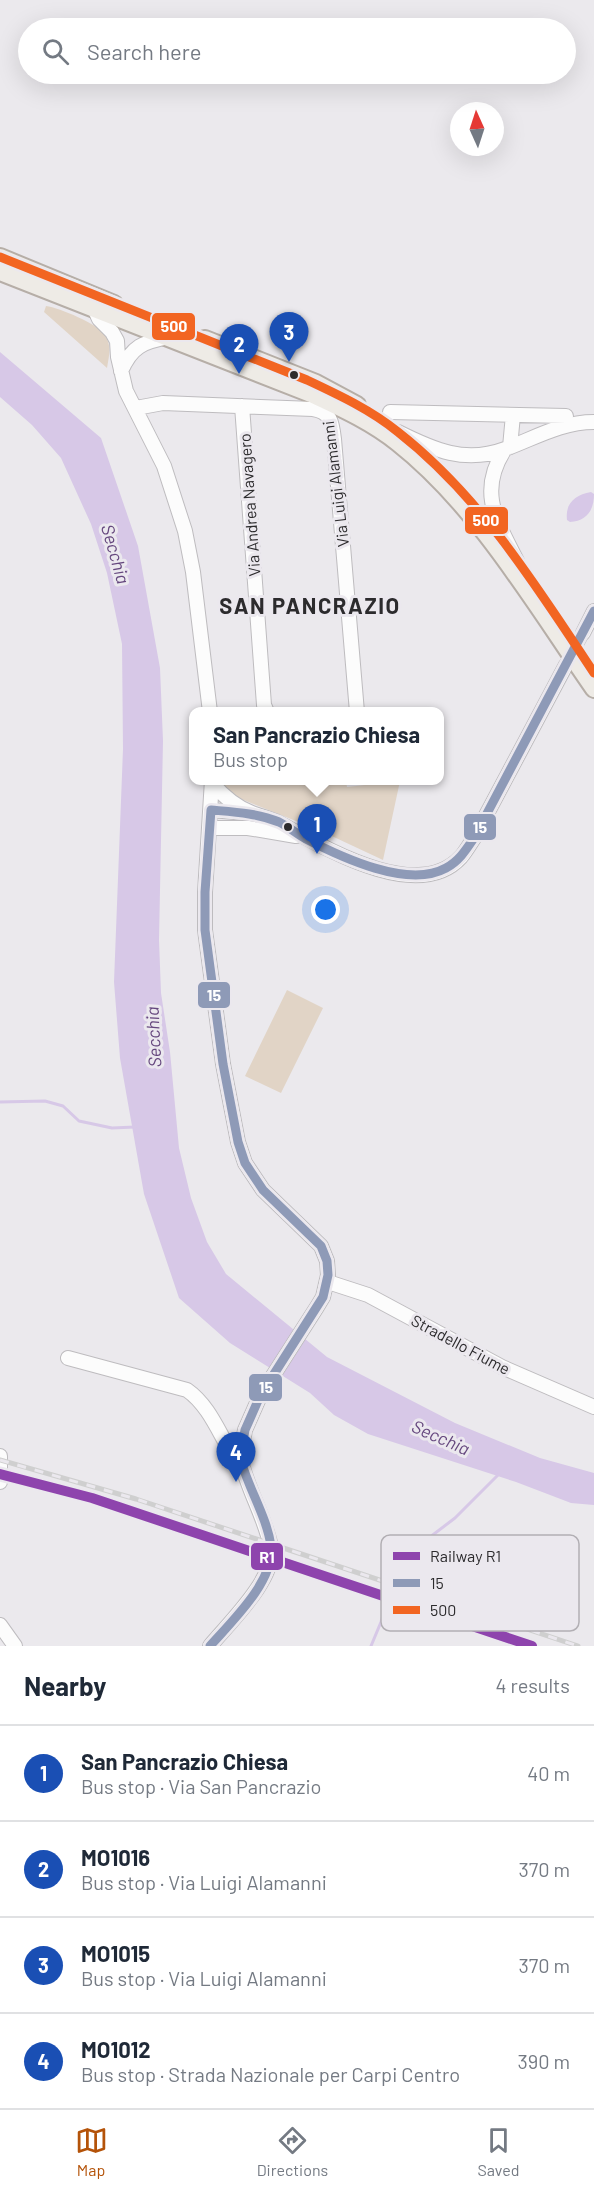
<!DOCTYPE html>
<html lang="en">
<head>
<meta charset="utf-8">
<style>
	body { margin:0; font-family:Barlow,sans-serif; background:#f2f2f3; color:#1f2937 }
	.compass { position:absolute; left:450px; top:102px; width:54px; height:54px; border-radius:50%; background:#fff; box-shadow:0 6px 24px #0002; rotate:357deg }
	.you { position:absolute; left:326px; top:910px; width:21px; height:21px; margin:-15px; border:4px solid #fff; border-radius:50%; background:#1a73e8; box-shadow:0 0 0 9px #1a73e833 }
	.badge { display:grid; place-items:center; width:39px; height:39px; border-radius:50%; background:#b45309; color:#fff; font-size:20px; font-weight:700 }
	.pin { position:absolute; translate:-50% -50px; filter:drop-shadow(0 2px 3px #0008) }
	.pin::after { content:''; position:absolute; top:32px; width:21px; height:18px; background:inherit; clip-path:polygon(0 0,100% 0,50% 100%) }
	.popup { position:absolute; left:189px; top:707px; width:255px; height:78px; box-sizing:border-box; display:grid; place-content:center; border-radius:12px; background:#fff; filter:drop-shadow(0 2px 4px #0005); font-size:20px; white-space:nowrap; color:#747a83 }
	.popup b { font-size:22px; color:#1f2937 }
	.popup::after { content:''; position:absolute; left:50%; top:100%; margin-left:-12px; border:12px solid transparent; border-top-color:#fff }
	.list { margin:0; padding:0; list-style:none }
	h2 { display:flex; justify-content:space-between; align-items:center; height:78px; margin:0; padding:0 24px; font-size:26px }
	h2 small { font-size:20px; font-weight:400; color:#747a83 }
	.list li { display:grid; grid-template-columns:39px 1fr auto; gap:18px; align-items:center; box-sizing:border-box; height:96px; padding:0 24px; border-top:2px solid #e0e1e3 }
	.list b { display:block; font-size:22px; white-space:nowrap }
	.list p { margin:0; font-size:20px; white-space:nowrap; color:#747a83 }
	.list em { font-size:20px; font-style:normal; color:#747a83 }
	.icon { flex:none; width:33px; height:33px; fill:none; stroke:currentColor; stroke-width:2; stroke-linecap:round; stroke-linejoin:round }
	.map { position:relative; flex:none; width:594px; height:1646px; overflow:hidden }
	.search { position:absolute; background:#fff; box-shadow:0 6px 24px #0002; left:18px; right:18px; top:18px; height:66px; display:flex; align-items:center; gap:15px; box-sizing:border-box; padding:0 21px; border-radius:33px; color:#747a83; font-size:22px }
	.sheet { height:462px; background:#fff }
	nav { display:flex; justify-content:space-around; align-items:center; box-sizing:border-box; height:84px; border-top:2px solid #e0e1e3; background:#fff; font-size:16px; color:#747a83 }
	nav a { display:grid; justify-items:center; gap:3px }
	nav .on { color:#b45309 }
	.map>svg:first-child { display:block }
</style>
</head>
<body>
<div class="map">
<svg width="594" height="1646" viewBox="0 0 594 1646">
	<rect width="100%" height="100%" fill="#ebe9ed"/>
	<path fill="#e1d4c6" d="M46,306c14,2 52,18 59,29 7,11 4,21 2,33l-63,-56z
		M222,781h124l1,6 53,-6 -17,79 -62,-29 -85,-34 -8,-6z
		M287,990l36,18 -42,85 -36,-17z"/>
	<path fill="#d7c8e7" d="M0,352l101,86 37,108 22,122 3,73 -4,199 2,53 9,59 9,96 12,50 16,44 19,32 101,83 128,66 85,35 54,15v32l-23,-2 -55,-21 -148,-48 -34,-19 -24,-22 -80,-50 -51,-45 -35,-104 -24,-136 -6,-76 9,-233 -1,-105 -15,-71 -16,-49 -30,-66 -29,-33 -32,-28z
		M591,492l3,2c0,16 -7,27 -24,28l-3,-2c-2,-17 8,-25 24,-28z"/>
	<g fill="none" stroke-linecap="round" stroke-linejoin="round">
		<path stroke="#d7c8e7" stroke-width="3" d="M0,1102l45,-1 18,5 16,15 33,7 23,-1
			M371,1646l10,-24 16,-52 12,-17 46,-35 43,-43"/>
		<path stroke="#c5c3c7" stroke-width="14" stroke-dasharray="14 7" stroke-linecap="butt" d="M567,663l16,-30"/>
		<g stroke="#bebcbf" stroke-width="16">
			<path id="minor" d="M94,308l5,11 13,13 5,9 1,16 8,34 38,75 21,65 8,41 17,140
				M121,371c11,-25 22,-29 48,-34
				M242,406l22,299 3,7
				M136,408l27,-5 150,6c18,3 19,13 21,30l23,273
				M390,412l176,4
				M398,432c36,18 67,32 107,17 30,-11 56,-27 89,-27
				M510,447l3,-32
				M505,449c-28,43 -8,72 12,112
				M583,633l11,-22
				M212,783c12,14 24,24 40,30 10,4 21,6 31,12 42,23 135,79 178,32 5,-6 9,-13 13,-19l92,-173
				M211,810l35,3
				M209,828h39l48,8
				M328,1282l40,13 134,72 92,40
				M68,1358l119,32c20,14 30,38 42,59l12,4
				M0,1456v26
				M0,1625l15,21
				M210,1646c19,-23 67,-69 61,-99 -6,-29 -22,-55 -29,-83l-1,-11 4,-23 15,-34 57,-89 6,-10 5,-22 -1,-14 -6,-15 -58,-56 -18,-27 -7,-21 -15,-78 -18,-134v-38l7,-112"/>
		</g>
		<g stroke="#b6aea7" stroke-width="20">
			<path id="major" d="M0,257l114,47
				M0,272l311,122c30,14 61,28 87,49 80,63 138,163 196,246
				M205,339l111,44 41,22"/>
		</g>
		<use href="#minor" stroke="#fcfcfc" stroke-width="14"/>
		<use href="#major" stroke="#eeebe6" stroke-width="16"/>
		<g stroke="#cfcfcf" stroke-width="5">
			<path id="rail" d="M0,1460l136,39 442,147"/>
		</g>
		<use href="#rail" stroke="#ebe8ee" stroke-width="3" stroke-dasharray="9" stroke-linecap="butt"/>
		<g stroke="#ebe8ee" stroke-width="14">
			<path id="bus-1" d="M210,1646c21,-24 65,-65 61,-100 -4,-28 -21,-55 -29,-82l-1,-11 4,-23 15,-34 63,-99 5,-22 -1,-14 -6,-15 -58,-56 -18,-27 -7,-21 -15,-78 -18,-134v-38l6,-82c23,2 46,3 68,12 10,5 18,12 27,17 35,18 102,50 140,29 13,-7 20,-18 28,-30l120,-227"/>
		</g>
		<g stroke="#ebe8ee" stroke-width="14">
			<path id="bus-2" d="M0,257l307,123c32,15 64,30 91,52 83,65 139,155 196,241"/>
		</g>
		<use href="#bus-1" stroke="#8e9ab7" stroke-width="9"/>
		<use href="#bus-2" stroke="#f26522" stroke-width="9"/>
		<g stroke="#ebe8ee" stroke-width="15">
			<path id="rail-1" d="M0,1474l92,24 440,148"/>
		</g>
		<use href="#rail-1" stroke="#8e44ad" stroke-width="10"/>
	</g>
	<g fill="#2c2b2d" stroke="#ebe8ee" stroke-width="2">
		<circle cx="294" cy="375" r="5"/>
		<circle cx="288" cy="827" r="5"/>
	</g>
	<g text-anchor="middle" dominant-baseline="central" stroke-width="6" stroke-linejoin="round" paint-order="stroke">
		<g font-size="16" fill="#2c2b2d" stroke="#ebe8ee">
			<text transform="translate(335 484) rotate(-97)">Via Luigi Alamanni</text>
			<text transform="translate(249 505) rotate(-94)">Via Andrea Navagero</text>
			<text transform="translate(461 1344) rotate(28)">Stradello Fiume</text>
		</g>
		<g font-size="18" font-style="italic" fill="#65477e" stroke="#ebe8ee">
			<text transform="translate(116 554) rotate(74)">Secchia</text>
			<text transform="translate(153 1037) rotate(-93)">Secchia</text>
			<text transform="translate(441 1437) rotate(24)">Secchia</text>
		</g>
		<g font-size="22" font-weight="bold" letter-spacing="1.5" fill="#2c2b2d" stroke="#ebe8ee">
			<text x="310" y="605">SAN PANCRAZIO</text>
		</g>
	</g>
	<rect x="381" y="1535" width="198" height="96" rx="9" fill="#ebe8ee" stroke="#b2afb4" stroke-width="1.5"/>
	<rect x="393" y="1552" width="27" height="8" fill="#8e44ad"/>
	<rect x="393" y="1579" width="27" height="8" fill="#8e9ab7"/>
	<rect x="393" y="1606" width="27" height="8" fill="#f26522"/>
	<g font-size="16" fill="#2c2b2d">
		<text x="430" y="1562">Railway R1</text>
		<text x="430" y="1589">15</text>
		<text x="430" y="1616">500</text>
	</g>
	<g stroke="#ebe8ee" stroke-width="2">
		<rect x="151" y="312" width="45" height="29" rx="6" fill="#f26522"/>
		<rect x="464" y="506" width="45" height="29" rx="6" fill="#f26522"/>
		<rect x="463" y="813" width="34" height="28" rx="6" fill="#8e9ab7"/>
		<rect x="197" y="981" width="34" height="28" rx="6" fill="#8e9ab7"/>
		<rect x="248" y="1373" width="35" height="29" rx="6" fill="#8e9ab7"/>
		<rect x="250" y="1542" width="34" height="29" rx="6" fill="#8e44ad"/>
	</g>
	<g font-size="16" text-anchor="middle" font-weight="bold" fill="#fff">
		<text x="174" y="332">500</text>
		<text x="486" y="526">500</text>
		<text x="480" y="833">15</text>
		<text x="214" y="1001">15</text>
		<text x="266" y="1393">15</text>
		<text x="267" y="1563">R1</text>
	</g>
</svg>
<svg class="compass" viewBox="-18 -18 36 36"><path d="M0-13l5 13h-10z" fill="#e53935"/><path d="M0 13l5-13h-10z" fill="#747a83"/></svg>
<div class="you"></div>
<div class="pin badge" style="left:317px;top:854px;background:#1a4fb4">1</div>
<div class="popup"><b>San Pancrazio Chiesa</b>Bus stop</div>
<div class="pin badge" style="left:239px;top:374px;background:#1a4fb4">2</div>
<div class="pin badge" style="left:289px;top:362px;background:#1a4fb4">3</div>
<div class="pin badge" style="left:236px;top:1482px;background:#1a4fb4">4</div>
<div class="search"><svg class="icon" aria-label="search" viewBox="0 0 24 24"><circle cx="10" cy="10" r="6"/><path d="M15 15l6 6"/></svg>Search here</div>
</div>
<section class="sheet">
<h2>Nearby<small>4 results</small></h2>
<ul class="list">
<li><span class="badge" style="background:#1a4fb4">1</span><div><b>San Pancrazio Chiesa</b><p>Bus stop · Via San Pancrazio</p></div><em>40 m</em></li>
<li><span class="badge" style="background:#1a4fb4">2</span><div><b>MO1016</b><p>Bus stop · Via Luigi Alamanni</p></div><em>370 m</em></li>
<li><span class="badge" style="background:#1a4fb4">3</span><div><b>MO1015</b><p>Bus stop · Via Luigi Alamanni</p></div><em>370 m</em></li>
<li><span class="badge" style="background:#1a4fb4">4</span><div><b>MO1012</b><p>Bus stop · Strada Nazionale per Carpi Centro</p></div><em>390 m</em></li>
</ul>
</section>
<nav>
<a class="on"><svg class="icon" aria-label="map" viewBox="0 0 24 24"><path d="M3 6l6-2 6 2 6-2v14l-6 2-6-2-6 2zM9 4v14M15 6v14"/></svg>Map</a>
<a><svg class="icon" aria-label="directions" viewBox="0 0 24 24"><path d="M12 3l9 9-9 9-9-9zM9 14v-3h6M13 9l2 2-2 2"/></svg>Directions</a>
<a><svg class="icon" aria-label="saved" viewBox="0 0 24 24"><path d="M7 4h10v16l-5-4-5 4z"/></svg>Saved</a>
</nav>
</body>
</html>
